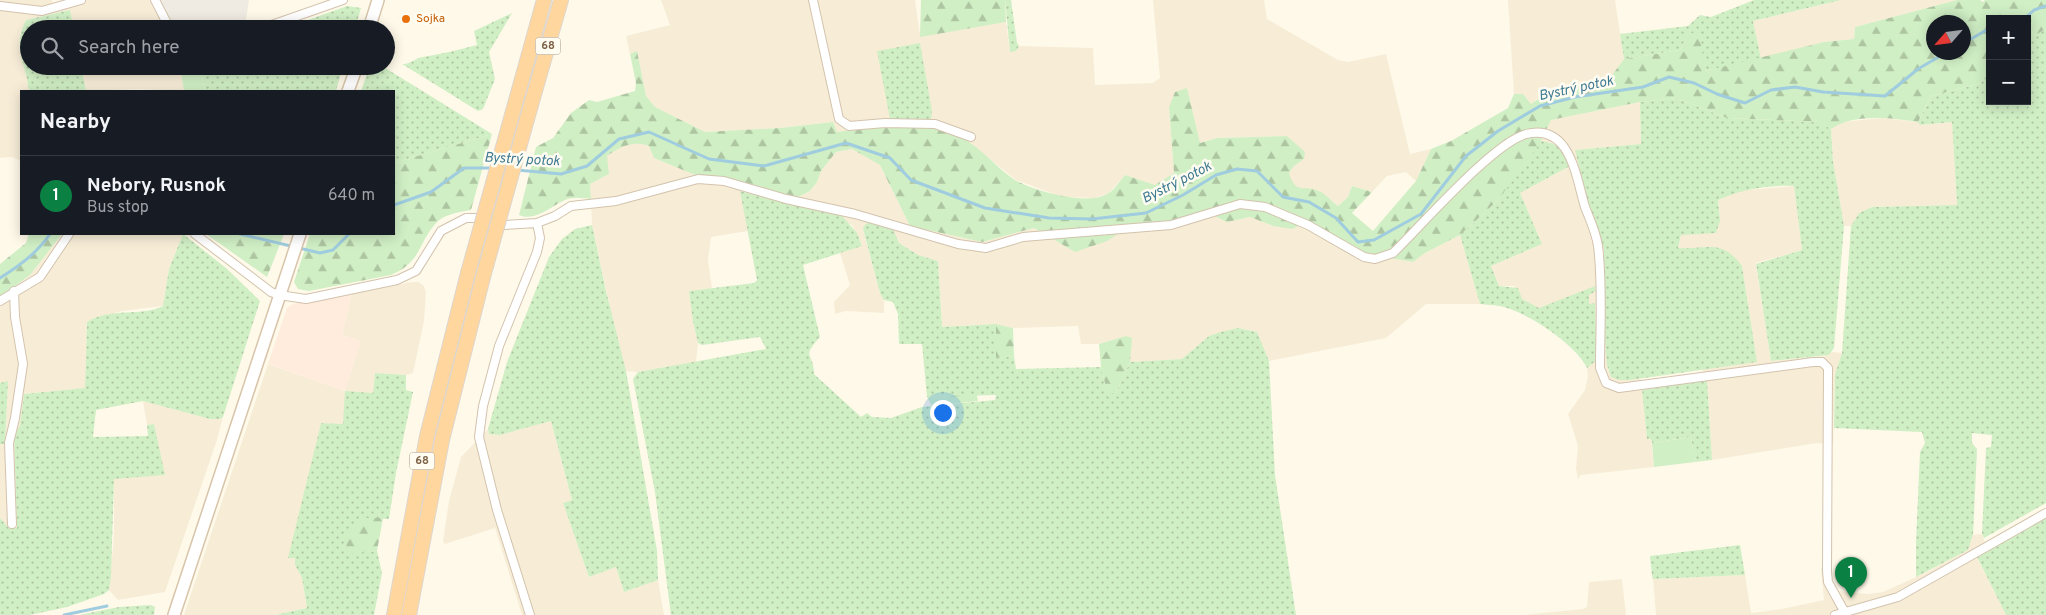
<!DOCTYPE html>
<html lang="en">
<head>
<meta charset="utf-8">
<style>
	body { margin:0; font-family:Overpass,sans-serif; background:#242831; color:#f1f3f6 }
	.controls { position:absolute; right:15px; top:15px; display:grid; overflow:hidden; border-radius:0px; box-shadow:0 2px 12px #0003 }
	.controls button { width:45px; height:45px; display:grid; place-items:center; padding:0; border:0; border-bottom:1px solid #363941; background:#171b24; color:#f1f3f6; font:25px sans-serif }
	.compass { position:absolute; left:1926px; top:15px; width:45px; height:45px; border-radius:50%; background:#171b24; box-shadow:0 2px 12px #0003; rotate:242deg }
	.you { position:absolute; left:942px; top:412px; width:18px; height:18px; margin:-12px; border:4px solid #fff; border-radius:50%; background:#1a73e8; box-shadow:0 0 0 8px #1a73e833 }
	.badge { display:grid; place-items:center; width:32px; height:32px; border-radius:50%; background:#0b8043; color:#fff; font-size:16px; font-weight:700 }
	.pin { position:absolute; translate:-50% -41px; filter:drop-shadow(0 1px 2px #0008) }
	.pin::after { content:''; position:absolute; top:26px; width:18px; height:15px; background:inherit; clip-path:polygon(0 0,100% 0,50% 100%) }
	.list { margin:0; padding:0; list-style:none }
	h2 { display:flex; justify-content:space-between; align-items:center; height:65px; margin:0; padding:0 20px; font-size:21px }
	h2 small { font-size:16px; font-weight:400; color:#9ea1a6 }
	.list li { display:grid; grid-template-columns:32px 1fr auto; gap:15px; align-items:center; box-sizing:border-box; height:80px; padding:0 20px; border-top:1px solid #363941 }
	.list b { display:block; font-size:19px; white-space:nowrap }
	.list p { margin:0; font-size:16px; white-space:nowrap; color:#9ea1a6 }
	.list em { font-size:16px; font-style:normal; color:#9ea1a6 }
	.icon { flex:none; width:28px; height:28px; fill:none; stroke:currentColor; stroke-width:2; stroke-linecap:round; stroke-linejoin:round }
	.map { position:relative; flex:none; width:2046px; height:615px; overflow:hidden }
	.search { position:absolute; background:#171b24; box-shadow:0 2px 12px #0003; left:20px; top:20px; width:375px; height:55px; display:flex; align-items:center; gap:12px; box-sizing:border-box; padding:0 18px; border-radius:28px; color:#9ea1a6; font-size:19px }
	.panel { position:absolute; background:#171b24; box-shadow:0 2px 12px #0003; left:20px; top:90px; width:375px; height:145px; border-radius:0px }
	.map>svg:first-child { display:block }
</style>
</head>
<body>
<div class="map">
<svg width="2046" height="615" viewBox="0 0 2046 615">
	<defs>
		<pattern id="grass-dots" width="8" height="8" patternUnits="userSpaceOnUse" patternTransform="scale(1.25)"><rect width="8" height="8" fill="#d0efc5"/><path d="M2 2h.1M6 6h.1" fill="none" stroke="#aec5a2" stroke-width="1.8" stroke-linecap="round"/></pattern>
		<pattern id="forest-firs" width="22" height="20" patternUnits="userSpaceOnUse" patternTransform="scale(1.25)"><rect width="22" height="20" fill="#d0efc5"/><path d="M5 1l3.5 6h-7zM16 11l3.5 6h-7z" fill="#aec5a2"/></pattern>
	</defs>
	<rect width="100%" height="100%" fill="#fff9e9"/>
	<path fill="#f7edd7" d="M0,0h52l1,4 15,-4h91l16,29h-101l-4,-19 -44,10 -6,13 -1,14 11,44h-9v70l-9,-4 -12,1z
		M661,0h254l5,35 86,-13 4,30 6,-1 3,-5 74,2 2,37 58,-2 7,-5 -7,-78h111l3,19 71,41 10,2 38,-8 24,100 21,-5 -15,32 -10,-9 -19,4 -15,16 -20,-6 -4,11 -10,9 -18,-15 -21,-2 -7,-6 -3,-10 5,-7 10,-7 -17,-23 -70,2 -18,5 -12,-55 -18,19 5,66 -19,12 -30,-10 -17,19 -14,4 -32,-1 -46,-17 -35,-28 -101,-26 -43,6 -4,-10 -53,6 -75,4 -50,-25 -9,-11 -9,-44 -7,2 -4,-18 44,-11z
		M1508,0h107l9,59 -17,23 -58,7 -18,15 -8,-10h-9z
		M1841,0h116l-102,27 -1,12 -30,3 -63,17 -8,-38z
		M81,66h99l4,25 -44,-2 -54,2z
		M1640,102l1,42 -66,6 29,99 1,92 3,29 3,6 8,4 22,-1 6,60h4l3,28 -73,8 -3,4 -2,-11 2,-22 -10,-32 17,-24 3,-14 -1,-8 10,-8 -2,-57 -6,1v-10l-49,14 -7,-2 -11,-7 -8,-13h-15l-8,-20 51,-22 -22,-51 50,-27 -16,-23 -13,-2 10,-21z
		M1882,118l36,4 3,3 31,-3 5,83 -85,2 -13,6 -8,13h-7l-11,-65 -2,-32 10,-7z
		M639,143l10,3 5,12 41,17 45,8 8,48 -37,6 -3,23 4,28 -23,3 4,31 5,21 -2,19 -58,10 -12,-1 -5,-13 -29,-133 -2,-41 19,-10 -3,-18 16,-10z
		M852,149l28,16 30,61 72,16 52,-14 41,24 54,-26 41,-4 34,-11 23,11 23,-5 23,9 34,-5 29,17 44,17 33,7 12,-9 35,-18 20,69h-54l-40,34 -117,23 -12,-29 -19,-4 -29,8 -27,23 -52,3 -4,-26 -27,8h-18l-3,-18 -65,2 -17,-4 -54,3 -4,-66 -20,-6 -19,-12 -4,-10 -32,-3 17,63 4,7v13l-38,-2 -11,3 -1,-12 16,-17 -10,-32 22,-8 -10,-20 -55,-20 1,-8 12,-6 7,-9 4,-11 15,-19z
		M1794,186l8,64 -46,13v3l15,95 54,-5 7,-4 10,1 -7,21 -2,70 -16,-1 -105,17 -5,-80 -5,-11 55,-7 -15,-96 -64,-18 3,-13 39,-14 -2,-21 18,-9z
		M62,234h121l-14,35 -6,37 -41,5 -35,11 -2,66 -61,6 -4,31 -6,12 3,91h-8l-9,-10v-74l5,-1 3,-62 -8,2v-86l30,-22z
		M412,282h7l5,4 2,7 -2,28 -11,52 -7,2 -31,-2 -2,20 -30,31 -22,-1 -32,135h6v7l7,13 5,30 -32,7h-91l84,-251 77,27 15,-50 -18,-6 10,-42z
		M143,401l67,18h10l3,-2 -7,26 -51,149 -47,8 -9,-10 5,-54v-58l50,-3 -10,-51 -7,1z
		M551,421l21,79 -9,3 26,74 27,-10 8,25 34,-12 6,35h-142l-27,-87 -50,16 -2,-3 6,-40 12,-44 27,-28 1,5 11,1z
		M1982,534l6,19 -11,5 29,57h-350l-3,-36 92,-4 6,38 31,-4 42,-9 -3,-32 9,-5 2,16 7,12 29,3 15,-2 42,-19 43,-23 5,-15z
		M1622,579l4,36h-102l59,-6 4,-2 2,-25z"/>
	<path fill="#ffecdd" d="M352,293l-10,42 19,6 -16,50 -77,-27 19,-56 6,-4z"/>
	<path fill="#f0ebe2" d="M159,0h90l-3,19 -7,10h-64z"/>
	<path fill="url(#grass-dots)" d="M1005,0h6l6,43 2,3 -3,5 -6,1z
		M1754,0h87l-88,21 8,38 -57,12 -16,-36 -8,15 -56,9 -4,-25 68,-8 12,-11 11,2z
		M347,6l14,2 -6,21h-72z
		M70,10l4,19h-45v37h52l5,25h-56c-3,-5 -2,-10 -4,-16 -5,-20 -11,-34 0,-55z
		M512,13l-23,39 6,27 -12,30 -5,2 -76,-47c8,1 13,-6 21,-7 18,-3 36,-7 54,-12l-3,-14z
		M2046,29v474l-62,35 -2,-4 4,-86 5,-1 1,-12 -20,-2v10l5,6 -4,86 -5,15 -52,27v-35l4,-90 5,-9 -3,-11 -88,-4 1,-54 7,-21 9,-127 8,-13 13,-6 85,-2 -5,-83 -32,3 -2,-3 13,-26 47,-12 12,-8v25h37v-61z
		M920,43l12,68 -1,8h-41l-13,-68z
		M200,66h143l-7,25h-131z
		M372,66h10l110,68 -98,29v-72h-33l7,-20z
		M1677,98l50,20 93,4 11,7 2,32 11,65 -10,122 -5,7 -58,6 -15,-97 46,-14 -8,-64c-25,-1 -53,3 -76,14l2,21 -4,12 -35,2 -3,13c30,2 43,-10 64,18l15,96 -127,18h-11l-8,-3 -4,-12 -2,-24 -1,-92 -16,-46 -13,-53 66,-6 -1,-42z
		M1541,141c18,2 22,9 29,25l-50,27 22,51 -51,22 8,20 19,2 4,11 17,9 56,-22 1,5 -7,4v9l6,-1 2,57 -10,8c-10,-22 -56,-53 -80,-60 -8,-3 -18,-3 -27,-4l-20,-69 36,-33z
		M740,191l102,25 15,17 5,13 -59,19 17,72c-20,22 -6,15 -6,37l47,43 6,-4 5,4 19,1 31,-11 73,-7 1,-5 -69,2 -5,-53h-23l-1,-30 -5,-12 -9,-2 -4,-7 -17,-64 1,-3 6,-5 23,8 6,14 19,12 20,6 4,66 54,-3v34l18,-2 2,13 85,-2 7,27 8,-2 14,-30 52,-3 27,-23 12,-4 17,-4 19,4 12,29 6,114 21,140h-625l-16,-123 -22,-113 5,-7 128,-23 -6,-12 -58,8 -4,-2 -5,-21 -4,-31 65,-8 3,-3z
		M592,225l14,66 20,80 31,180 1,29 -34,12 -8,-25 -27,10 -26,-74 9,-3 -21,-79 -51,14 -11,-1 -1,-5 19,-67 42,-105 13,-18 13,-10z
		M183,234l43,34 34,33 -37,116 -3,2h-10l-67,-18 -47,9 -3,27 55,-1 -1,-11 7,-1 11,51 -51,4 -3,98 -2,13 -5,4 -37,13 -37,8h-30v-97l9,10h8l-3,-91 6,-12 4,-31 61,-6 2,-66c23,-15 56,-5 76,-16l6,-37z
		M375,373l31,2v15l7,2 -17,81 -7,46 -29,-1 -13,35 30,-2 5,22 -8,42h-99l32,-7 -5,-30 -7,-13v-7h-7l33,-135 22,1 2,-33 28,2z
		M1707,380l5,80 -17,2 -4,-25 -39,6 -1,-4h-4l-5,-49z
		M8,381l-3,63h-5v-61z
		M2046,518v97h-40l-29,-58z
		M1740,545l5,30 -92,4 -1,-3 -2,-20z
		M151,605l4,2 -1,8h-75l40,-8z"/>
	<path fill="url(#forest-firs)" fill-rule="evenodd" d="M921,0h84l1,22 -86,15z
		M1957,0h23l3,2 2,-2h61v29l-19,11v-21h-37v57l-12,8 -47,12 -13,26c-26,-4 -64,-9 -87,7l-11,-7 -93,-4 -50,-20 -37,4 -89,18 -10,21 -16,24 -29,37 -36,33 -35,18 -12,9 -50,-9 -55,-32 -16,8 -19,-3 -23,-9 -23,5 -23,-11 -34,11 -40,4 -23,15 -32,11 -41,-24 -52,14 -72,-16 -30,-61 -28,-16 -16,3 -15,19 -4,11 -7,9 -12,6 -75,-19 -28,-3 -41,-17 -5,-12c-16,-6 -29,1 -42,10l2,18 -19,10 1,15c-9,-1 -20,-3 -28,2 -13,6 -28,21 -44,14l17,-68 17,-9 18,-25 18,-13 8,2 38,-11 1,-8 -6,-29 7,-3 9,45 9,11 50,25 75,-4 53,-6 4,10c36,-5 78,-11 114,1 25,8 43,33 64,47 19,11 72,26 92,14 7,-3 13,-14 18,-19l30,10 19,-12 -5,-66 6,-15 12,-4 13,55 17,-5 70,-2 18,16 -1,7 -10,7 -5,7c7,23 15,11 30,18 7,3 13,11 19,15l10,-9 4,-11 20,6 -20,21 21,18 43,-50 15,-32 20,-8 57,-33 6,-14h9l8,10 7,-5 4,-9 65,-8 17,-23 56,-9 8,-15 11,-5 6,41 119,-29 30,-3 1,-12zM1934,22h30v30h-30z
		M492,134l-21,76c-11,2 -26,4 -34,12 -19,20 -15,40 -46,53l-82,16 -11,-2 -4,-7 16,-48h84v-71z
		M29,234h33l-32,41 -30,22v-33l26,-21z
		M206,234h78l-17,43z
		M996,324l17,4 1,28 -18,2z
		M1126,336l6,2 -2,24 -14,30 -8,3 -7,-28 -2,-23z
		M977,395l1,6 -46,5 -5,-9z
		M359,518h24l-6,33 -30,3 -2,-22z"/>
	<path fill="#d0efc5" d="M180,66h20l5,25h-21z
		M1691,437l4,25 -41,5 -2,-24z"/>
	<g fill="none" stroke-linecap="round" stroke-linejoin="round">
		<path stroke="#9fccdf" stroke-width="3" d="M2024,19l10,-9 12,-4
			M1964,43l26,-15
			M517,170l44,4 26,-8 32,-27 30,-7 60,27 55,7 82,-23 44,15 21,22 74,28 64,10 43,1 54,-6 37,-18 33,-20 21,-6 20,2 26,26 26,5 27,16 22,24 16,-2 47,-26 45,-58 32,-25 42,-25 35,-9 68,-10 26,-10 25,6 23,11 28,9 26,-13 24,-3 28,5 62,4 33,-27 29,-17
			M394,205l37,-13 33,-24h29
			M240,234l80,19 13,-3 16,-16
			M0,278c19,-12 37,-25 50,-44
			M64,615l43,-9"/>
		<g stroke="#d3c3ad" stroke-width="10">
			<path id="minor" d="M155,0l15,29
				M813,0l26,119 10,7 36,-3 50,1 36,13
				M0,6l42,5 39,-11
				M260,29l83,-29
				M195,234l76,58 8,3 27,4 91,-19 19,-9 25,-40 25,-13h10l28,7 33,-2 18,-7 16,-10 45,-5 82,-22 26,2 62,18 69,15 103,30 28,4 37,-11 148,-12 69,-21 25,3 43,18 56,32 11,2 18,-6c28,-27 100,-110 133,-119 45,-11 50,44 59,73 5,13 11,25 13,39 5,38 2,84 2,122l6,15 13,5 194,-26h9l6,6 -1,203 1,11 16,29
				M0,301l40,-24 29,-43
				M12,524l-3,-81 6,-25 8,-54 -8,-47 -1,-26
				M530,615l-33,-105 -18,-73 4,-31 16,-60 38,-94 3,-14 -3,-15
				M1835,615l63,-18 148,-84"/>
		</g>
		<g stroke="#d7c4aa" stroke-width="14">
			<path id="secondary" d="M369,29l9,-29
				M348,91l9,-25
				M174,615l126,-381"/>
		</g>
		<g stroke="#ddd6cf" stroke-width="16">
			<path id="trunk" d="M512,115l32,-115
				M527,119l34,-119
				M394,615l33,-179 41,-163
				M409,615l33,-175 41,-163"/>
		</g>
		<use href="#minor" stroke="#fff" stroke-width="8"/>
		<use href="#secondary" stroke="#fff" stroke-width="11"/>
		<use href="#trunk" stroke="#ffd69d" stroke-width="14"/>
		<g stroke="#ddd6cf" stroke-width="16" stroke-linecap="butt">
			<path id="trunk-bridge" d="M468,273l44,-158
				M483,277l44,-158"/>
		</g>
		<use href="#trunk-bridge" stroke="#ffd69d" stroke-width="14"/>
	</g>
	<circle fill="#e8710a" stroke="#fffcf2" stroke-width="2" cx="406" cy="19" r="5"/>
	<g text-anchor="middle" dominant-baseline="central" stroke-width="5" stroke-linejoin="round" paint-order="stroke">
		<g fill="#fffcf2" stroke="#a5917b" stroke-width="1">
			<rect x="535.5" y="37.5" width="25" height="17" rx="4"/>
			<rect x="409.5" y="452.5" width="25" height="17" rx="4"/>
		</g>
		<g font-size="11" font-weight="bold" fill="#7e6348">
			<text x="548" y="46">68</text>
			<text x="422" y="461">68</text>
		</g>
		<g font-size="12" fill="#c56008" stroke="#fffcf2" text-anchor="start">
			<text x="416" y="19">Sojka</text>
		</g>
		<g font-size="14" font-style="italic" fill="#3f7a93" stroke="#fffcf2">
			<text transform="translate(1576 89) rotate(-12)">Bystrý potok</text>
			<text transform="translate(522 160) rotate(3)">Bystrý potok</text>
			<text transform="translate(1177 183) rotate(-27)">Bystrý potok</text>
		</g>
	</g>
</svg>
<div class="controls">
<button>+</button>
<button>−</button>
</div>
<svg class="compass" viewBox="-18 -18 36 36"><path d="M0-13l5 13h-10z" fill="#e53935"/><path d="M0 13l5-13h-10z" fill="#9ea1a6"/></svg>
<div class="you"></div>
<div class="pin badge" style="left:1851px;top:598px">1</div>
<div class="search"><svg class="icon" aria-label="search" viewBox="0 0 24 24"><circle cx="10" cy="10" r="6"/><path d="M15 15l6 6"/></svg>Search here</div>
<section class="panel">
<h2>Nearby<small></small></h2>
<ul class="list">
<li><span class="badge">1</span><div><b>Nebory, Rusnok</b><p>Bus stop</p></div><em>640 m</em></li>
</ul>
</section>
</div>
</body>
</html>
